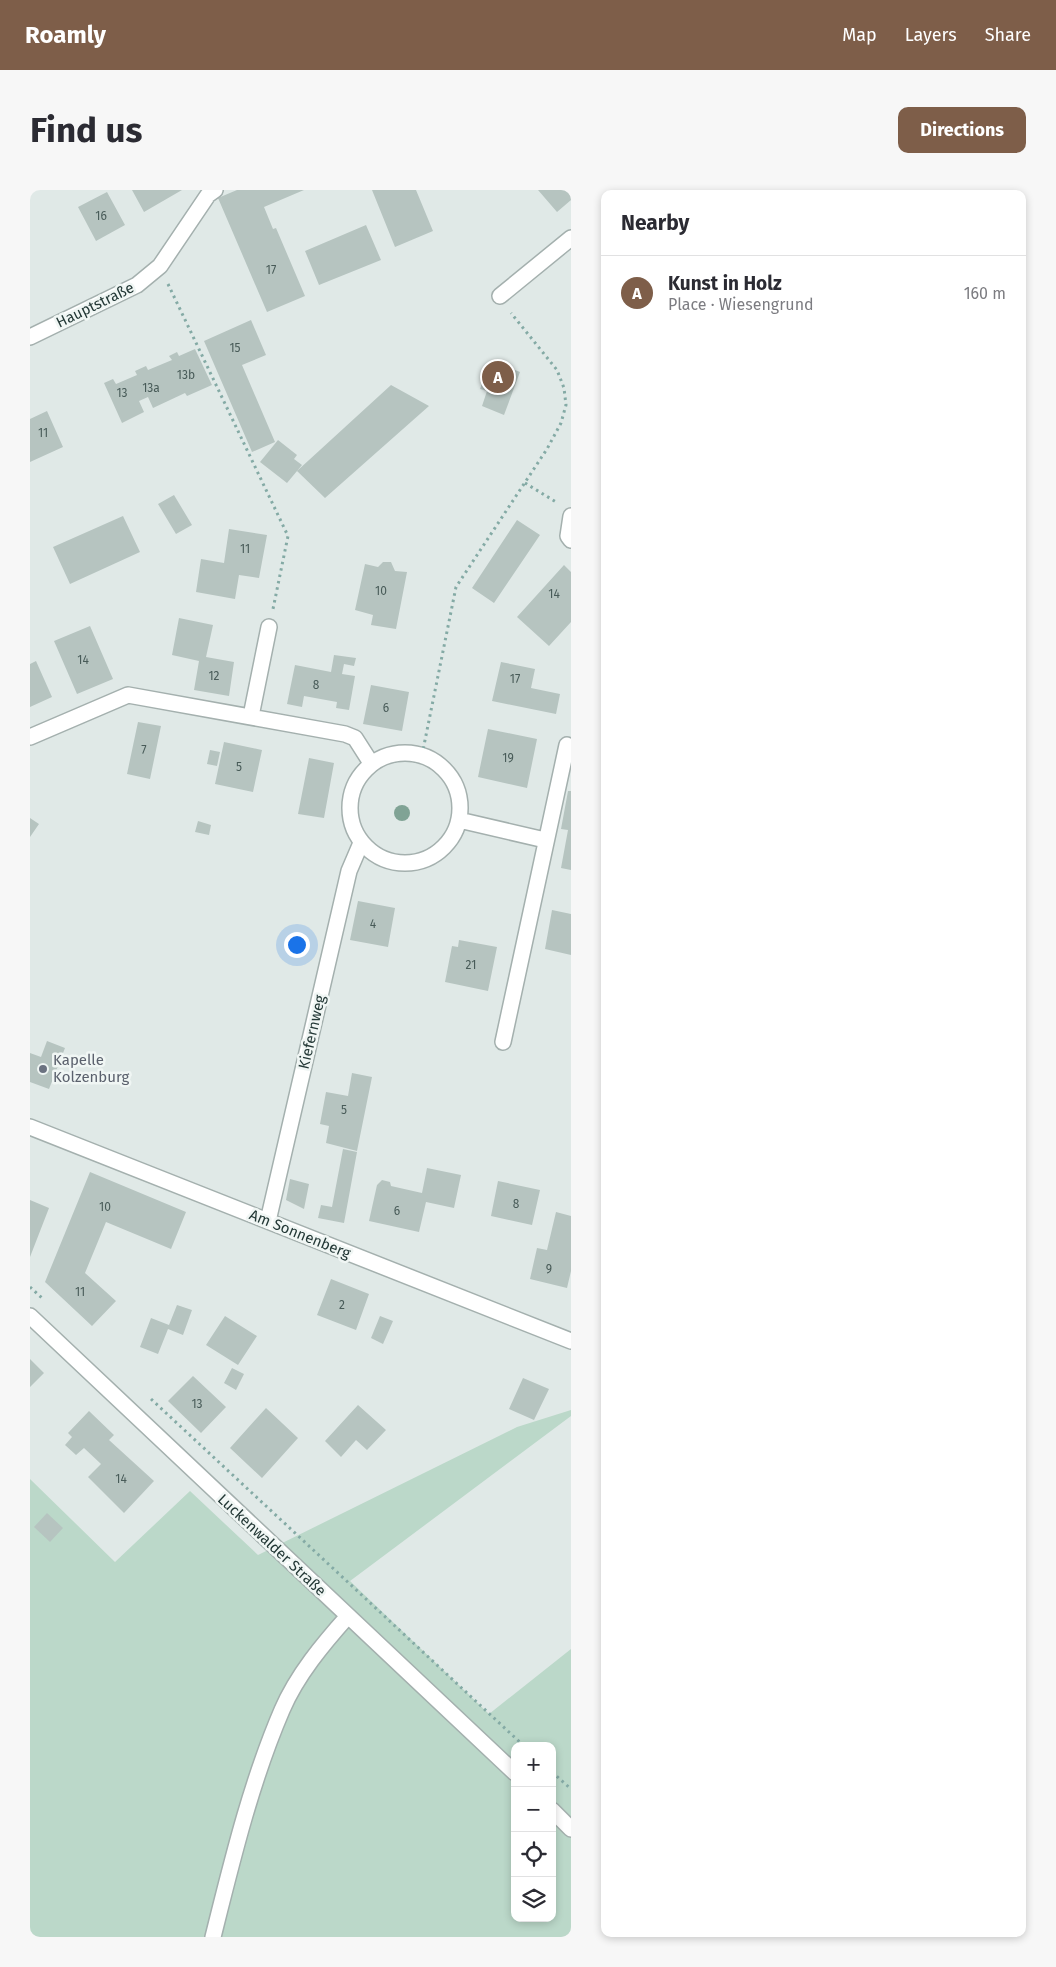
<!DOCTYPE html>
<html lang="en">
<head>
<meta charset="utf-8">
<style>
	body { margin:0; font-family:"Fira Sans",sans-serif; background:#f7f7f7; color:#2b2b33 }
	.controls { position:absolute; right:15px; bottom:15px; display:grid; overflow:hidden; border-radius:10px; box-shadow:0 2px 8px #0003 }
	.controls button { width:45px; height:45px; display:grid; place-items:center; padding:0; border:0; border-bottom:1px solid #e1e1e2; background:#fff; color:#2b2b33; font:25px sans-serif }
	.you { position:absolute; left:266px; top:754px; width:18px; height:18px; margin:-12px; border:4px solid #fff; border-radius:50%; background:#1a73e8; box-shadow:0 0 0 8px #1a73e833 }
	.badge { display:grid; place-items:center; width:32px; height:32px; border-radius:50%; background:#7e5e49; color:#fff; font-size:16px; font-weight:700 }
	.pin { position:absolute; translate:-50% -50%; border:2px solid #fff; box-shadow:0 1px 5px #0006 }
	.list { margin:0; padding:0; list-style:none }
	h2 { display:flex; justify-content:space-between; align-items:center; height:65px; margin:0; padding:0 20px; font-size:21px }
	h2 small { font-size:16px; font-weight:400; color:#7c7c81 }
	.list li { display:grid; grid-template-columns:32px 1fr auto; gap:15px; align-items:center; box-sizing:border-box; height:75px; padding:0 20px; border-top:1px solid #e1e1e2 }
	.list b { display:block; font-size:19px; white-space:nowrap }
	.list p { margin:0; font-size:16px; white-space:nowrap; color:#7c7c81 }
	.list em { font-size:16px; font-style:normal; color:#7c7c81 }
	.icon { flex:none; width:28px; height:28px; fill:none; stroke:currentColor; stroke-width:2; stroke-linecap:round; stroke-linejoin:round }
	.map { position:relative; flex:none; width:541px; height:1747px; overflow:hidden; border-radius:10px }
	header { display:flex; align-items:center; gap:30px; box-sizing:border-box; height:70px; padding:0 25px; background:#7e5e49; color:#fff }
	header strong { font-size:24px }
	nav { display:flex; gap:28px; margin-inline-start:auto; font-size:18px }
	.intro { display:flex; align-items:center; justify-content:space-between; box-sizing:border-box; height:120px; padding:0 30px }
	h1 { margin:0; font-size:35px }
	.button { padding:12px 22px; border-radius:10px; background:#7e5e49; color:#fff; font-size:18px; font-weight:700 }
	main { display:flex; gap:30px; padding:0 30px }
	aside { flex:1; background:#fff; border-radius:10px; box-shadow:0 2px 8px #0003 }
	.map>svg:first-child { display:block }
</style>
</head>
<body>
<header>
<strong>Roamly</strong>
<nav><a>Map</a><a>Layers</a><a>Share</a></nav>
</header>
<div class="intro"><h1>Find us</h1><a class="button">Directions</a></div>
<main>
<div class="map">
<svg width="541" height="1747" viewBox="0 0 541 1747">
	<rect width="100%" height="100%" fill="#e0e9e7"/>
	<path fill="#bbd8c9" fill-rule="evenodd" d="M541,1220v6l-221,165 139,133 82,-65v288h-541v-458l85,83 75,-71 68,64 259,-128zM485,1556h37v172h-37z"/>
	<path fill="#b6c4c0" d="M102,0h50l-38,22z
		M207,0h67l-40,17 9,22 3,-1 29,68 -38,16 -49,-114z
		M342,0h44l17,41 -38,16z
		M508,0h33v10l-14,12z
		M77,2l18,33 -29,16 -18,-34z
		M336,35l15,35 -62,25 -14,-34z
		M221,130l15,35 -24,10 33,77 -23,10 -48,-111z
		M165,159l17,36 -25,11 -2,-3 -32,15 -5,-11 -9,4 5,11 -22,11 -18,-40 9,-4 3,5 21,-9 -2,-4 11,-5 2,4 24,-10 -3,-4 8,-4 2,4z
		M461,170l29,12 -16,43 -22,-9 5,-15 -7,-2z
		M361,195l38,21 -104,92 -28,-27z
		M17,221l16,36 -33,15v-43z
		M248,250l19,15 -3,4 8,6 -15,18 -27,-21z
		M144,305l18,30 -16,9 -18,-30z
		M93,326l17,36 -70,32 -17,-37z
		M487,330l23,15 -46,68 -22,-15z
		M199,339l38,6 -8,43 -20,-3 -4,24 -39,-7 5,-33 23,4z
		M353,372h8l4,9 12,1 -11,57 -25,-4 2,-10 -18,-5 10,-46 13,3z
		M534,375l7,7v50l-22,24 -32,-29z
		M149,428l34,7 -7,32 28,5 -5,34 -35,-6 5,-29 -27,-6z
		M60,436l23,53 -36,15 -23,-53z
		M304,465l22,3 -2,8 -10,-2 -2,10 13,2 -6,34 -13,-2 1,-6 -33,-6 -2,11 -15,-3 8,-39 36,7z
		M6,471l16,36 -22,10v-43z
		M471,472l34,7 -4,19 29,6 -4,20 -64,-13z
		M341,495l38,7 -7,39 -39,-7z
		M108,532l23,4 -11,53 -23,-5z
		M458,539l49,10 -10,49 -49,-11z
		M194,552l38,8 -9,42 -38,-8z
		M180,560l10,2 -3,14 -10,-2z
		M279,568l25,5 -10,55 -26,-4z
		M538,601h3v79l-10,-2 7,-38 -7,-1z
		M0,628l9,6 -9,13z
		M168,631l13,4 -2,10 -14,-3z
		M328,711l37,7 -7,39 -38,-7z
		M522,720l19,4v41l-26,-6z
		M429,750l38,7 -9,44 -43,-9 7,-36 6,1z
		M17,851l18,7 -16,41 -19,-7v-29l11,4z
		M322,883l20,4 -15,74 -31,-8 3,-17 -9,-2 6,-32 22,4z
		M313,959l14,3 -13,71 -26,-5 3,-13 11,2z
		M397,978l34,7 -7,33 -28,-6 -7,30 -50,-11 8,-36 5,-5 8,2 1,4 31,7z
		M60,982l96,40 -15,37 -65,-27 -21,51 31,28 -24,25 -47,-44z
		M260,989l19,5 -5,25 -18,-9z
		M468,991l42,9 -8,35 -41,-9z
		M0,1010l19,8 -19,49z
		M526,1022l15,4v55l-4,17 -37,-9 7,-31 10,2z
		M301,1089l38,15 -13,36 -39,-15z
		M147,1115l15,5 -9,25 -15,-6 -10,25 -18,-7 11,-29 18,7z
		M195,1126l32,20 -19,29 -32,-20z
		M350,1126l13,5 -10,23 -12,-6z
		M0,1169l14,14 -14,14z
		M202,1178l12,6 -8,16 -12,-7z
		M163,1186l33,31 -25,26 -33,-32z
		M493,1188l26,11 -15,31 -25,-11z
		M328,1215l28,25 -19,20 -11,-10 -15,17 -16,-16z
		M236,1218l32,30 -36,40 -32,-30z
		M59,1221l25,24 -5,5 45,41 -30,32 -36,-36 13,-13 -17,-16 -8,7 -11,-10 7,-8 -4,-4z
		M17,1323l16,15 -13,14 -16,-15z"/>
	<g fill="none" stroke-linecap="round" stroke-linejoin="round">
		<g stroke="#a4b0ae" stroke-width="18">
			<path id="minor" d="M470,106l71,-58
				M0,147l107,-52 23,-19 48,-71 7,-5
				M541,326l-3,20 3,4
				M221,526l18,-89
				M0,547l98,-42 217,39 10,4 16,25
				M320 618a55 55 0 1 1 110 0a55 55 0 1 1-110 0Z
				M429,630l86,20
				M473,852l64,-297
				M0,937l541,214
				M238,1031l81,-350 12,-28
				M0,1126l485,457
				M522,1620l19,19
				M183,1747c19,-76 38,-155 69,-227 15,-35 41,-66 66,-94"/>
		</g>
		<path stroke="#84aaa5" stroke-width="3" stroke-dasharray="2.5 4" stroke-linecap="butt" d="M138,94l120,252 -15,73
			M495,293l31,19
			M392,565l34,-168 91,-138 14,-26 5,-18 -2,-17 -7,-18 -46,-57
			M0,1097l12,11
			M121,1209l373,347
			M522,1582l19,17"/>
		<use href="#minor" stroke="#fff" stroke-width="15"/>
	</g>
	<circle fill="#80a395" cx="372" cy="623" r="8"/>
	<circle fill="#6b7280" stroke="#f0f6f4" stroke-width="2" cx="13" cy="879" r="5"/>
	<g text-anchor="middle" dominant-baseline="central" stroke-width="5" stroke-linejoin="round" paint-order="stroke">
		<g font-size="12" fill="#485b58">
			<text x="71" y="26">16</text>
			<text x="241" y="80">17</text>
			<text x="205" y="158">15</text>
			<text x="156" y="185">13b</text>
			<text x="121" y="198">13a</text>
			<text x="92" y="203">13</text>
			<text x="13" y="243">11</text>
			<text x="215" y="359">11</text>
			<text x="351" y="401">10</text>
			<text x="524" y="404">14</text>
			<text x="53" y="470">14</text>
			<text x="184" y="486">12</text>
			<text x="485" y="489">17</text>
			<text x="286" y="495">8</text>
			<text x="356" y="518">6</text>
			<text x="114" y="560">7</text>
			<text x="478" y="568">19</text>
			<text x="209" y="577">5</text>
			<text x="343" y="734">4</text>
			<text x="441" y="775">21</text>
			<text x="314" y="920">5</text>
			<text x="486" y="1014">8</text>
			<text x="75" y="1017">10</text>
			<text x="367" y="1021">6</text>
			<text x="519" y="1079">9</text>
			<text x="50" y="1102">11</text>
			<text x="312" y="1115">2</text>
			<text x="167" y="1214">13</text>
			<text x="91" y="1289">14</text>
		</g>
		<g font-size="15" fill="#233836" stroke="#f0f6f4">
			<text transform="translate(65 115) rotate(-26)">Hauptstraße</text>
			<text transform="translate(282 842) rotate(-77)">Kiefernweg</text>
			<text transform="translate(270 1044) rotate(22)">Am Sonnenberg</text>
			<text transform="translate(242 1355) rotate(43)">Luckenwalder Straße</text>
		</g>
		<g font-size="15" fill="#5b616d" stroke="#f0f6f4" text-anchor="start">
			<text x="23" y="870">Kapelle<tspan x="23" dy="17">Kolzenburg</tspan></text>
		</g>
	</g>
</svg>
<div class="controls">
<button>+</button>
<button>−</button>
<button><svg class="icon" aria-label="locate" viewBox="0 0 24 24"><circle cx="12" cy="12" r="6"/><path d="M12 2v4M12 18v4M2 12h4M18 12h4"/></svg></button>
<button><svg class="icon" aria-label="layers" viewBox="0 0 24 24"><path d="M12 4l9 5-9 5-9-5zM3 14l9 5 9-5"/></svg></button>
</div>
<div class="you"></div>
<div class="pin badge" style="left:468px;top:187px">A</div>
</div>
<aside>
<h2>Nearby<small></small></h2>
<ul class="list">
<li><span class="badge">A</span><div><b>Kunst in Holz</b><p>Place · Wiesengrund</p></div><em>160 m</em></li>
</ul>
</aside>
</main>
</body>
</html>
